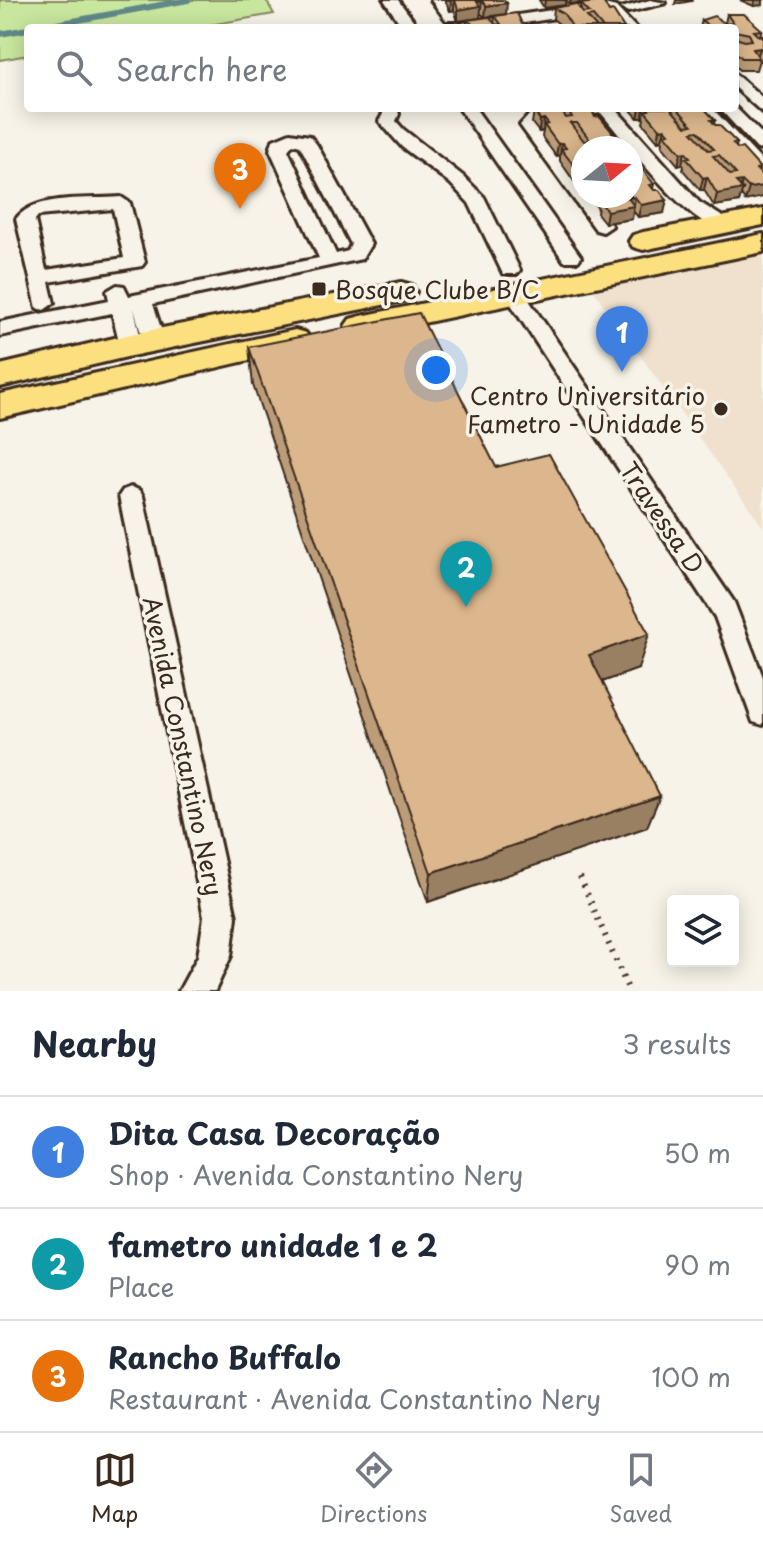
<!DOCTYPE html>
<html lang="en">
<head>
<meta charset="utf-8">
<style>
	body { margin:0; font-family:"Playpen Sans",sans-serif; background:#f2f2f3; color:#1f2937 }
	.controls { position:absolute; right:24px; bottom:24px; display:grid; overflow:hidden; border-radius:8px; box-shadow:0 4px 20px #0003 }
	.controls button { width:72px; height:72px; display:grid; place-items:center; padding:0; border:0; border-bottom:2px solid #e0e1e3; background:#fff; color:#1f2937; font:40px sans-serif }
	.compass { position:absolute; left:571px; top:136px; width:72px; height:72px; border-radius:50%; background:#fff; box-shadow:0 4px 20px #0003; rotate:72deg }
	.you { position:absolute; left:436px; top:370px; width:28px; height:28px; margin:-20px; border:6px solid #fff; border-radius:50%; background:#1a73e8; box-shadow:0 0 0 12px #1a73e833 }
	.badge { display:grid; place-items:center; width:52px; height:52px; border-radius:50%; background:#3b2a1e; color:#fff; font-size:26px; font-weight:700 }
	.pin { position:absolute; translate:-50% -66px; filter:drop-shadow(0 2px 4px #0008) }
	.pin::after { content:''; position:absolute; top:42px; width:28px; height:24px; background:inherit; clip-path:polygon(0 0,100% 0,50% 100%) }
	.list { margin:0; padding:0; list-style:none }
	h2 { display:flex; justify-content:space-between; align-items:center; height:104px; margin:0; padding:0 32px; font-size:34px }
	h2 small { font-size:26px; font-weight:400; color:#747a83 }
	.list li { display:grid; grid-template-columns:52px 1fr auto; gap:24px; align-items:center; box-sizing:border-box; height:112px; padding:0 32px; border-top:2px solid #e0e1e3 }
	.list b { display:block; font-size:30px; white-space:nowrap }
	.list p { margin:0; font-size:26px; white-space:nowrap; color:#747a83 }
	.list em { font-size:26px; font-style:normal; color:#747a83 }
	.icon { flex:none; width:44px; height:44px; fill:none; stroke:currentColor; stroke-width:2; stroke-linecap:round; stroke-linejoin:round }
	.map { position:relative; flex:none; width:763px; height:991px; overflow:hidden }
	.search { position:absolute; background:#fff; box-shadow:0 4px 20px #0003; left:24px; right:24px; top:24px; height:88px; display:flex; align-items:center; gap:20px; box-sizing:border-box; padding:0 28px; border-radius:8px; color:#747a83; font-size:30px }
	.sheet { height:440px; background:#fff }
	nav { display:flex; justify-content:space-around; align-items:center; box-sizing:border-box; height:112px; border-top:2px solid #e0e1e3; background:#fff; font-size:22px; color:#747a83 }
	nav a { display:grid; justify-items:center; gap:4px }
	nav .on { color:#3b2a1e }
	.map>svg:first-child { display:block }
</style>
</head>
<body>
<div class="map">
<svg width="763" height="991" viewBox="0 0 763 991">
	<rect width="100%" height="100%" fill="#f7f3e8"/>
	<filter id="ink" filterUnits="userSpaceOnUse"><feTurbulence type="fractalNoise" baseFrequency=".0125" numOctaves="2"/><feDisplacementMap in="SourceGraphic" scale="16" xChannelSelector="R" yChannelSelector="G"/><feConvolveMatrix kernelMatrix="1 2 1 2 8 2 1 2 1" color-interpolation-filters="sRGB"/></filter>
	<g filter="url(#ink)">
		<path fill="#efe1cd" d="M763,253v274l-169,-236z"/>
		<path fill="#c8e69d" stroke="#82885e" stroke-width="2" d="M0,0h266l8,14 -82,14h-164v27l-28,5z"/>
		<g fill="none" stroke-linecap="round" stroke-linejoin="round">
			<path stroke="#5f8989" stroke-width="6" d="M35,28l153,-28
				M0,34l28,-5"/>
			<g stroke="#3b2a1e" stroke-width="6">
				<path id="minor" d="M384,0h14l21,28h-16z
					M431,0h15l12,17 -2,3h-10z
					M650,0l16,3 -38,9 -7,-4z
					M600,3l16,4 20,21h-16l-20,-17 -108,17h-37l8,-5z
					M735,74l28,24v15l-28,-25z
					M735,107l28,28v15l-6,-1 -38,-41z
					M381,108h16l2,6 -3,7 7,8 60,47 21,21 36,73 -3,4h-14l-34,-71 -19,-20 -48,-36 -23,-26 4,-7z
					M459,108h16l106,149 -3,4h-14z
					M564,108h51l84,94 30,19v8c-34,8 -106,-91 -128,-116l-59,8 -5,5 46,61v9h7l22,30 -9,6 -7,-2 -76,-105 11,-12z
					M695,108h17l51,54v16l-6,-1z
					M290,133l20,3 7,9 54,99 -9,15 -209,45 12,37 -11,7 -11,-7 -9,-33 8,37 -11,7 -11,-7 -8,-32 -112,23v-14l109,-22 -2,-9 10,-6 7,1 5,10 190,-38 -49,-108 3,-10zM293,144l7,2 51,98 -3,7 -12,3 -48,-104z
					M121,197l9,6 15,59 -3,4 -93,16 5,21 -10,7 -7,-2 -21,-89c19,-26 75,-19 105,-22zM113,209l11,49 -78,12 -11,-50 3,-4z
					M513,286l7,1 214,315 29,75v48l-10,-3 -38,-105 -212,-325z
					M131,487l8,3 4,6 93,421 -5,39 -16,35h-36l19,-35 6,-39 -85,-421 4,-6z"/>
			</g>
			<g stroke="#3b2a1e" stroke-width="6">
				<path id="highway" d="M763,209v16l-120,25 -10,-3 -4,-6 4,-6 10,-3z
					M763,234v18l-402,84 -11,-3 -5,-7 5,-7 11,-3z
					M401,282l11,3 4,7 -4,7 -281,57 -131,31v-22l131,-31z
					M295,330l11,3 5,7 -5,7 -306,71v-24z"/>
			</g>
			<path stroke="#3b2a1e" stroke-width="6" stroke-dasharray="2 7" stroke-linecap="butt" d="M580,877l49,114"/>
			<use href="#minor" fill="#f7f3e8" fill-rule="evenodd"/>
			<use href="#highway" fill="#fce080" fill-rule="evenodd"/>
		</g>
		<path fill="#bd9d79" stroke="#3b2a1e" stroke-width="2" fill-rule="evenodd" d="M445,0h59l2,14 23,14h-62v-8l18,-3 -5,-4v5l-22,3 -4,-11 -4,1zM495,16l-1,7 -9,-6z
			M539,0h53v1l-22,3 -4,-2 -1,3 -21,3z
			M740,0h23l-9,6z
			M581,4l28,8 15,16h-60l-11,-9 1,-11 27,2z
			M727,14l35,16 -2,5h3v28l-4,-3 -3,10h-17l-4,-4v-38h-35l2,-8 23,3z
			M564,108h27l4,9 19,17v3l11,11h-42v44l-5,-6v-6l-4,1 -14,-20v-6l-4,1 -14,-19 1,-6 -4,1 -7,-9 2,-12 29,3z
			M631,108h73l11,12 -1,4 23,19 -1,4 24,21 -15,33 -4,-6 -2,7 -25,4 -10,-16h-4l-17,-20 1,-4 -2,-2 -4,1 -16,-19 1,-4 -1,-2 -4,1 -15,-18 1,-4 -1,-1h-5l-7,-8z
			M631,155l2,3 -1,5 22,21 -1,5 11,24 -26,4 -5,-6 -1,8 -27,4 -8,-10 1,-5 -11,-12h44z
			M249,347l247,120 142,202 -36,13 45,145 -219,75 -175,-517z"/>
		<path fill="#9a8063" stroke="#3b2a1e" stroke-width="2" d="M451,0h3v10l-4,1z
			M545,0h21l-1,5 -21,3z
			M571,0h21v1l-22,3z
			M676,0h16v1l-17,3z
			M755,0h8v5l-9,1z
			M482,1l-2,17 -22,3v-11l19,-8z
			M507,3l-1,11 -21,3 1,-11z
			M760,48l-3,10 -4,-9z
			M525,108h18l-18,3z
			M640,108h4l-1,10h-5z
			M544,119l-1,12 -4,1 1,-12z
			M665,128l-3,12 -4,1 2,-12z
			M562,143l-2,12 -4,1 2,-12z
			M685,152l-3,12 -4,1 3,-12z
			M576,168h4l-2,12 -4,1z
			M707,177l-3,13h-4l3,-12z
			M742,181l-2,9 3,-1 -4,13 -25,4 3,-12 19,-12z
			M763,186v11l-18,4 4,-13z
			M635,197l-3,22 -27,4 2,-12 21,-13z
			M667,200l-3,13 -26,4 3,-12z
			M649,634l-11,35 -58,21 9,-35z
			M660,796l-13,31 -219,75 3,-29z"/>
		<path fill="#dcb78d" stroke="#3b2a1e" stroke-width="2" fill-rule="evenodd" d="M455,0h49l3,3 -21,3 -4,-5 -5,1 3,4 -22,4z
			M603,1l6,11 4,-1 11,17h-21l-10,-12 -6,1 10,11h-24l-9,-14 -10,-6 22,-4 7,9 6,-1 -8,-8z
			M517,13l5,11h4l3,4h-51l-11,-8 22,-3 7,8 5,-1 -6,-8z
			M727,14h17l18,16 -8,1 5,5 4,-1v14l-3,-1 -7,1 6,9h-17l-7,-6v-19l3,6 7,2 7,-1 -3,-6 -14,-3v-3h-25l-8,-8 12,-4 12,8 7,-1z
			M554,108h5l7,10 6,-1 -7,-9h26l4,9 4,-1 15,18 -5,1 9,4 7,9h-29l-1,-2 -6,1 1,1h-7v23l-3,-3h-4l-15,-19 5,-1 -4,-5 -4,1 -14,-19 4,-1 -4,-5 -4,1 -6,-9zM570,123h7l13,17 -6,1z
			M647,108h57l11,12h-4l4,5h4l18,18 -4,1 5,5 4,-1 18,20 -4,1 5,5h2v12l-14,2 -7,-7 -6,1 7,7 -26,5 -10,-17 -4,1 -17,-20 4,-1 -5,-5 -4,1 -16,-19 4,-1 -4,-5 -5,1 -15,-18 4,-1zM677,108l15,17 -6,1 -15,-17zM698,131l6,7 10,11 -6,1 -16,-18zM719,155l17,19 -6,1 -17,-19z
			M631,161l2,3h5l16,20 -4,1 4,5h5l8,10 -26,5 -6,-8 -7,1 6,8 -27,5 -8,-11 5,-1 -3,-3h30z
			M419,313l77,154 53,-13 100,180 -60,21 71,141 -229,77 -182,-526z"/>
	</g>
	<g fill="#3b2a1e" stroke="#f7f3e8" stroke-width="3">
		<rect x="311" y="281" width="16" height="16" rx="4"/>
		<circle cx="721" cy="409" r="8"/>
	</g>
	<g text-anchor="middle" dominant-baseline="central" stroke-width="7" stroke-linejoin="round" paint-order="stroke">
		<g font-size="24" fill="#3b2a1e" stroke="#f7f3e8" text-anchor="start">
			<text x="335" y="289">Bosque Clube B/C</text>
			<text x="705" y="395" text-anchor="end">Centro Universitário<tspan x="705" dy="28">Fametro - Unidade 5</tspan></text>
		</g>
		<g font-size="24" fill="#3b2a1e" stroke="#f7f3e8">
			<text transform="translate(663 517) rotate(56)">Travessa D</text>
			<text transform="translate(184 746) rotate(78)">Avenida Constantino Nery</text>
		</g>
	</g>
</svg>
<div class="controls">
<button><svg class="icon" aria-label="layers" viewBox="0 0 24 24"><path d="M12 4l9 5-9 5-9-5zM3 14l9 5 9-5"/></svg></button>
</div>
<svg class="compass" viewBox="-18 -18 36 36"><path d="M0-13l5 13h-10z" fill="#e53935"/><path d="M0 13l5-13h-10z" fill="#747a83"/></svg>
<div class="you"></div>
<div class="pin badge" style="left:622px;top:372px;background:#3f7fe0">1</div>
<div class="pin badge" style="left:466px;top:607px;background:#0f9aa8">2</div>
<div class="pin badge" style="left:240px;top:209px;background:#e8710a">3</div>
<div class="search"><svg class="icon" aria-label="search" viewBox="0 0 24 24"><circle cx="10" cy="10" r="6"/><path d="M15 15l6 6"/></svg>Search here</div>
</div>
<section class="sheet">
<h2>Nearby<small>3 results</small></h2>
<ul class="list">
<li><span class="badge" style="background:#3f7fe0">1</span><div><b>Dita Casa Decoração</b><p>Shop · Avenida Constantino Nery</p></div><em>50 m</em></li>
<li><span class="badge" style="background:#0f9aa8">2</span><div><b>fametro unidade 1 e 2</b><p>Place</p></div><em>90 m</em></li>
<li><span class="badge" style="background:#e8710a">3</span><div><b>Rancho Buffalo</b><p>Restaurant · Avenida Constantino Nery</p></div><em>100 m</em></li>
</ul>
</section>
<nav>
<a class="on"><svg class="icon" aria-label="map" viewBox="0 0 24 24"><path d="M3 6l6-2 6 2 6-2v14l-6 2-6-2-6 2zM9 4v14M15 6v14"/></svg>Map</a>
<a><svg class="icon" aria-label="directions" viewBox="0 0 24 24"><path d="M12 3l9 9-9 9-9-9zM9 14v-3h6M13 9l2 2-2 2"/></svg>Directions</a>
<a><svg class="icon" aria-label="saved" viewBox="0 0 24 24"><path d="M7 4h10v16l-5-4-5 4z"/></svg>Saved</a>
</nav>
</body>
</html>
